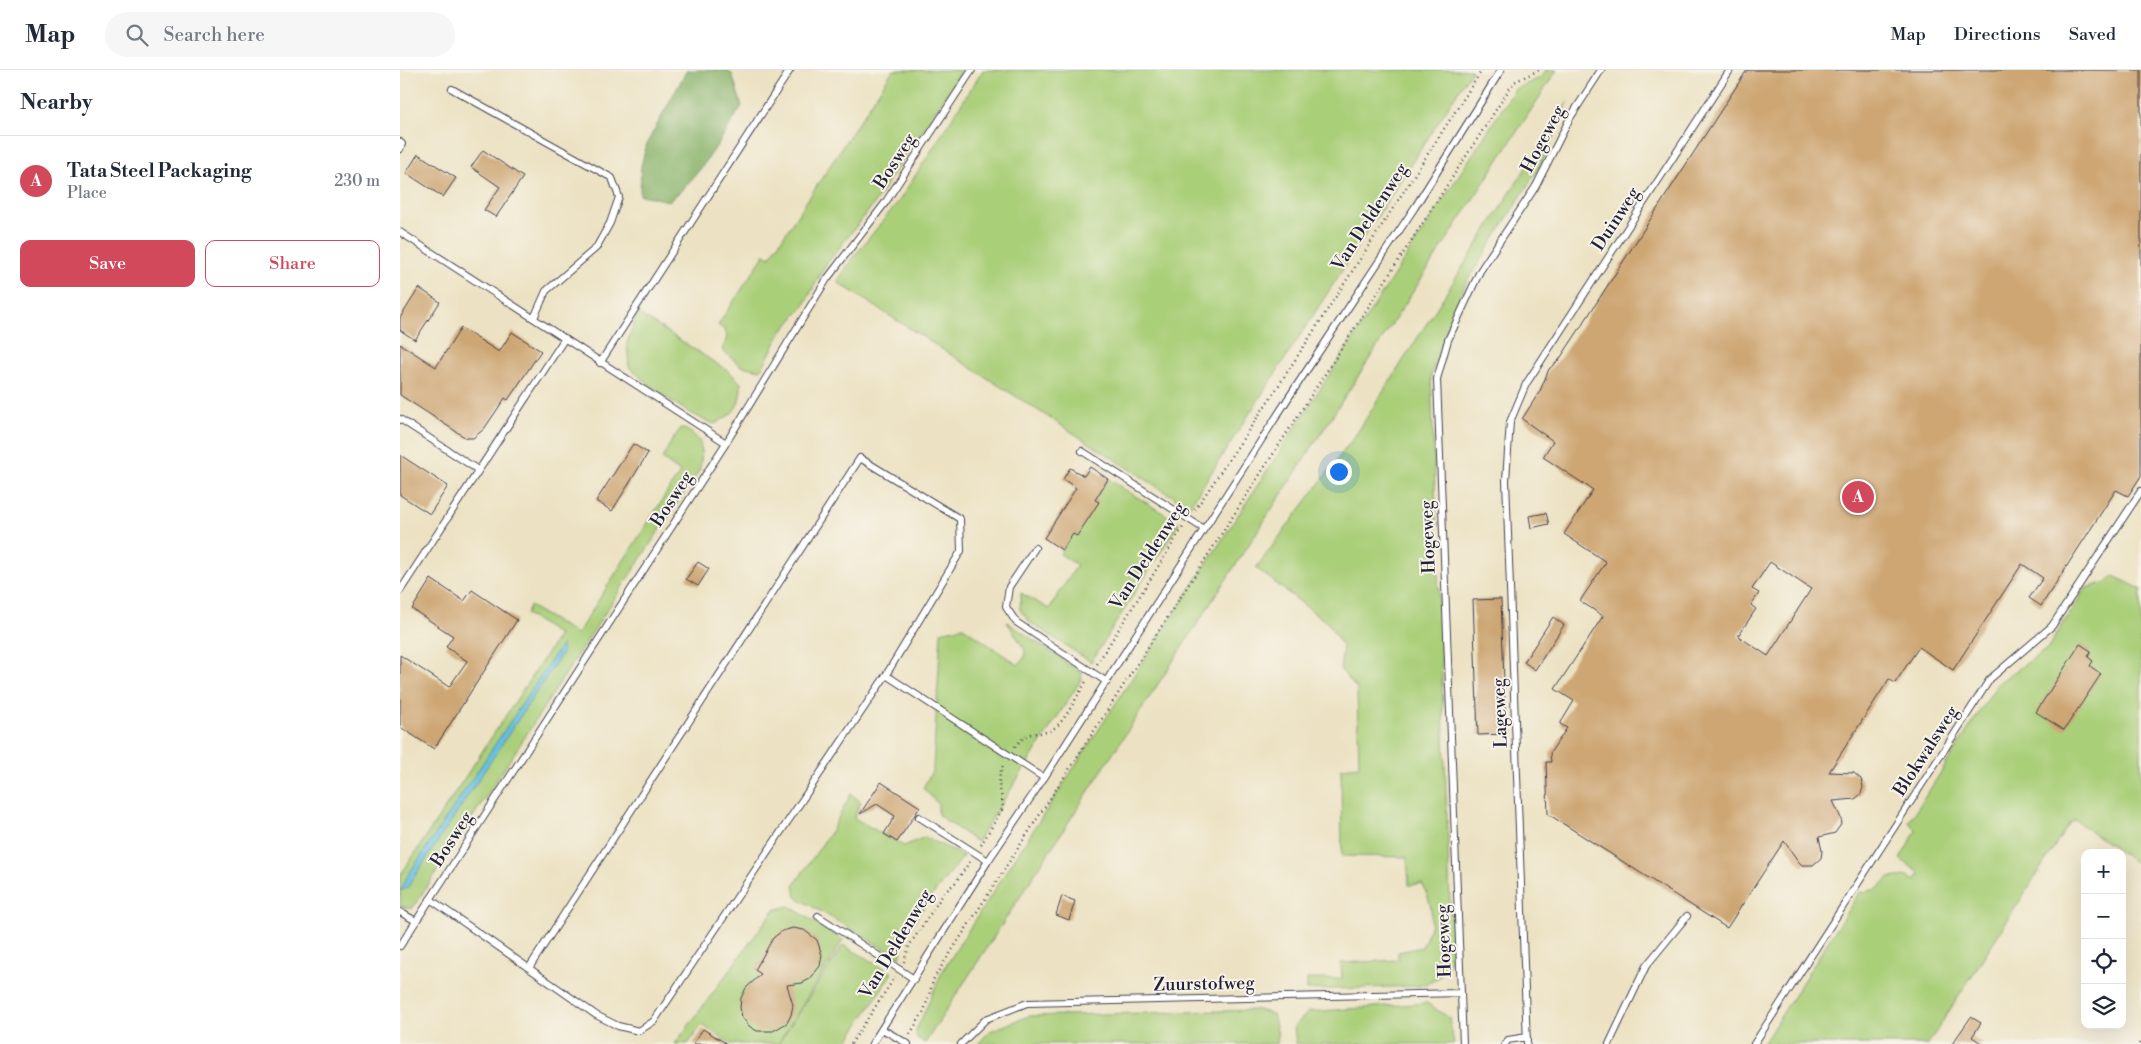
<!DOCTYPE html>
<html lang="en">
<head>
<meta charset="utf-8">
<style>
	body { margin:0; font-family:"Libre Bodoni",serif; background:#f6f6f7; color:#1f2937 }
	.controls { position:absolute; right:15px; bottom:15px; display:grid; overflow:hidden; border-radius:10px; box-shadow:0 5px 20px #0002 }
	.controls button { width:45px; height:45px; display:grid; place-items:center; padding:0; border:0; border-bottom:1px solid #e0e1e3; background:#fff; color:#1f2937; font:25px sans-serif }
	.you { position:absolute; left:938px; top:401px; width:18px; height:18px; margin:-12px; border:4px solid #fff; border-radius:50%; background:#1a73e8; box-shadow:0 0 0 8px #1a73e833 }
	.badge { display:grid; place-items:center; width:32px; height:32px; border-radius:50%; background:#d1495b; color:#fff; font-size:16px; font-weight:700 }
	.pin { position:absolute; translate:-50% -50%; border:2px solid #fff; box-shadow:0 1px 5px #0006 }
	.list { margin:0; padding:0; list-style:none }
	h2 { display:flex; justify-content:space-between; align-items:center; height:65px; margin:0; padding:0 20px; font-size:21px }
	h2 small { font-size:16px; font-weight:400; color:#747a83 }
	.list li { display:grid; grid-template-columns:32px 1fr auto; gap:15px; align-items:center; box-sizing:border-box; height:90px; padding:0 20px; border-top:1px solid #e0e1e3 }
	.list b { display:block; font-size:19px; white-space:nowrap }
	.list p { margin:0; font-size:16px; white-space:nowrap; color:#747a83 }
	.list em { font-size:16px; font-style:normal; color:#747a83 }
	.actions { display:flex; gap:10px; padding:15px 20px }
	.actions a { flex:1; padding:11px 0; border:1px solid #d1495b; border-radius:10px; text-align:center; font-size:18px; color:#d1495b }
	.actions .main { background:#d1495b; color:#fff }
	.icon { flex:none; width:28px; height:28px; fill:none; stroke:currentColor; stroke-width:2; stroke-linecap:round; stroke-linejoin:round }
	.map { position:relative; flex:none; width:1741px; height:974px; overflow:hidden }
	header { display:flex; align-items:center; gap:30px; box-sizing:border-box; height:70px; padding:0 25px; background:#fff; border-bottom:1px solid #e0e1e3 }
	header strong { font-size:24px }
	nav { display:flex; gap:28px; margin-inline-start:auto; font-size:18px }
	.search { width:350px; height:45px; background:#f6f6f7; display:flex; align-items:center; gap:12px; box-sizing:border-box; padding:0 18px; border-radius:28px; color:#747a83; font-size:19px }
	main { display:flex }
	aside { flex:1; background:#fff }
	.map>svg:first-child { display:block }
</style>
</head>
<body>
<header>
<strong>Map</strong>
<div class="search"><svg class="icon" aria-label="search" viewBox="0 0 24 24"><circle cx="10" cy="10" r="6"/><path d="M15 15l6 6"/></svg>Search here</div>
<nav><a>Map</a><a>Directions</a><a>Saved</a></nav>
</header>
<main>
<aside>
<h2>Nearby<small></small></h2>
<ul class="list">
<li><span class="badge">A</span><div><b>Tata Steel Packaging</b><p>Place</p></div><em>230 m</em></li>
</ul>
<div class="actions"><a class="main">Save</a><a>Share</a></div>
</aside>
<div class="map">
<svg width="1741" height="974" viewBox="0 0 1741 974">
	<rect width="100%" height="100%" fill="#f7f3e8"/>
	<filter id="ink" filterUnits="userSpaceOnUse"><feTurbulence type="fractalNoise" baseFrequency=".02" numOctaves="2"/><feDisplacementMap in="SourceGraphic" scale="10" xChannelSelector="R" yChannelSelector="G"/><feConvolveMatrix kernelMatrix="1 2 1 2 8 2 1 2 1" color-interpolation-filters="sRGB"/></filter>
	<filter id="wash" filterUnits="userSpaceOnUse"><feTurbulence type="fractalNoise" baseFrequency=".0096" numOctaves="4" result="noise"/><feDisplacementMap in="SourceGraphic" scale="20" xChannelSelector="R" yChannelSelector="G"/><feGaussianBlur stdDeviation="1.12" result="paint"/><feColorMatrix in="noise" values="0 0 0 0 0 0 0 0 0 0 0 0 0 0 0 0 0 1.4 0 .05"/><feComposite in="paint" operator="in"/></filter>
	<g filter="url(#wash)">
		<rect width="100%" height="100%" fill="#ece2c3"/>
		<path fill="#aacf79" stroke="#66785a" d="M493,0h69l-89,135 -48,61 -21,39 -24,29 -19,36 -20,-4 -19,-16c5,-12 9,-17 -4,-25l47,-71 5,3z
			M583,0h489l-283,437 -352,-225 15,-23 47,-58z
			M1146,0h11l-632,973 -8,-5 -1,-7 26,-59 31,-49 542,-834 25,-11z
			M1168,32l-26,61 -75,118 -21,50 -15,45 21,581c-9,18 -14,24 -33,29l-112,4v-11h35l-1,-16 57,-3v-8l24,-5c12,-25 13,-38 0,-63l-13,1 -2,-28 -65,-1 -1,-88 18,-2 -2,-77 -17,-20 3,-21 -14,-24 -73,-56 99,-132z
			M238,243l93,60 10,10c0,23 -6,31 -27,41 -31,-12 -60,-34 -85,-57l-2,-24z
			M281,358c23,8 23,22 18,43 -98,145 -190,293 -287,438l-12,-3v-30l159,-241 -33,-21 4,-8 47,28 103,-162 -18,-13 10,-19z
			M708,409l71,44 -88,139 -60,-39 -11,-13 1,-17 28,16 28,-44 -17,-11z
			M1714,506l27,13v266l-5,8 -61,-43 -6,4 -141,220h-165l96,-151 18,-4 12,-11 18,-2 8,5 5,-8 -20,-14 16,-28 -7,-9 89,-139 49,-34 39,-61 21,-6z
			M607,552l75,51 -1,7 -104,162 -39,-27v-11l-15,-16 10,-19 8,-137 22,-5 55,38 6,-7 1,-8z
			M451,724l10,8 -7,16 50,28 21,-9 39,19c-23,29 -58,66 -64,102l-104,-61 -2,-12 38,-55z
			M389,836l54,34 -65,104 65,-99 49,28 -46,71h-115l-29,-19 -14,19h-13l99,-134z
			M1027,933l22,15 5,26h-158l-2,-18 15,-14z
			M858,940l15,4 5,21 -1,9h-299l12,-13 39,-15z"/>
		<path fill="#87b269" stroke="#546a52" d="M287,0h40l5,4 10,32c-22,34 -41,70 -73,95l-29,-6 1,-29 6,-23z"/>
		<path fill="#65c1e3" stroke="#44728f" d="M162,574v9l-155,235 -6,3 6,-14z"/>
		<g id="blocks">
			<path fill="#cda673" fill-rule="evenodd" d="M1347,0h394v406l-13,20 -12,-6 -75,116 -12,-8 14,-20 -21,-14 -69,106 -34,-23 -24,36 -6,-4 -60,93 25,1 7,6 2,8 -2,7 -6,5 -22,2 7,15 2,7 -7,10 -16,4 3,14 -1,7 -8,7h-11l-4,-4 -14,-20 -57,87 -179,-114 -2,-52h5l-1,-9 17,-25 -7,-4 14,-23 -19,-12 48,-73 -23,-15 26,-39 -42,-28 29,-44 -50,-33 10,-16 -31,-22 18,-28 9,-22 10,-9 29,-44zM1370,492l41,27 -43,67 -30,-20 18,-27 -5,-4 8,-12 -7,-4z
				M83,80l40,27 -27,40 -12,-7 16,-23 -29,-20z
				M18,84l38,24 -13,19 -37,-24z
				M19,218l21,14 -25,38 -15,-10v-12z
				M61,258l38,24 13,-20 29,19 -33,49 -3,-2 -21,31 -11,9h-7l-66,-43v-51l36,23z
				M233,374l15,9 -36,58 -16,-10z
				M0,385l48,31 -18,28 -30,-19z
				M690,397l18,12 -13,21 4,2 -22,34 -4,-2 -11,16 -18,-12 32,-50 -13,-9 7,-11 14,8z
				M1146,443l3,11 -18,4 -2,-12z
				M298,492l11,7 -11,17 -12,-7z
				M31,509l33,22 8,-11 45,30 -83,129 -34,-22v-72l49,32 18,-26 -21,-14 7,-11 -41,-27z
				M1101,529l5,135 -28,1 -5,-135z
				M1153,547l11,8 -29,45 -11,-8z
				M1680,574l11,7 -3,6 5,4 -3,5 11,8 -37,56 -28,-18z
				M481,712l39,25 -23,35 -13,-8 11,-18 -18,-12 -17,10z
				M662,826l13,5 -6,19 -13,-5z
				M393,858l11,2 13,10 5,15 -2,11 -10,13 -8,4 -15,2 6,20 -2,10 -4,8 -14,8h-16l-8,-5 -7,-9 -2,-9 1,-10 5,-10 15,-14 -6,-4 18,-32 9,-7z
				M1571,947l10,6 -9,14 11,7h-31z
				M303,959l24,15h-34z"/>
		</g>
	</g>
	<g filter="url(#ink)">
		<use href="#blocks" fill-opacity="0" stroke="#403f4f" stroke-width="1"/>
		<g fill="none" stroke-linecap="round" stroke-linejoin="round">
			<g stroke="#403f4f" stroke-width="8">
				<path id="lane" d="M52,19l160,89 7,19 -9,26 -14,25 -50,43 -12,27
					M0,72l2,2 -2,5
					M0,162l326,211
					M200,293l190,-293
					M0,349l78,51
					M682,381l122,78
					M635,478l-26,39 -3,20 10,15 91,60
					M0,521l165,-253
					M486,605l158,103
					M519,747l69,44
					M30,829l166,116 22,11 21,5 15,-10 232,-346 75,-124 -1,-32 -100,-61 -331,510
					M0,842l16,9
					M418,846l96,63
					M0,876l326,-503 101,-164 58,-76 87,-133
					M482,959l26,15
					M472,974l116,-183 56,-83 245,-381 126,-190 86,-137
					M561,974l25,-25 41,-16 434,-10
					M1063,974l-26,-665 11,-39 32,-69 56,-85 34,-68 31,-48
					M1105,974l3,-4 19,-3
					M1127,974l-21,-564 4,-58 16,-38 204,-314
					M1209,974l37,-78 41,-50
					M1354,974l236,-365 62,-53 89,-135"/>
			</g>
			<path stroke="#403f4f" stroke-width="2.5" stroke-dasharray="1 4" stroke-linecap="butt" d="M795,440l82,-122 205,-318
				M697,594l86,-137
				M615,677c16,-21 21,-9 38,-18 12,-7 26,-37 34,-49
				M581,775l22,-37c-1,-20 -9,-23 1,-44
				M504,892l5,-16 35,-53 11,-10 16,-23
				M510,964l14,-23 10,-33 580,-896 25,-12
				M451,974l44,-67
				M1739,974l2,-4"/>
			<use href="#lane" stroke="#fff" stroke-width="6"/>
		</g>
	</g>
	<g text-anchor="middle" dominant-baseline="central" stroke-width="4" stroke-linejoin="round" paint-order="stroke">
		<g font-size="18" fill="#22223b" stroke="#f7f3e8">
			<text transform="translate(1143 69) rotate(-62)">Hogeweg</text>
			<text transform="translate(495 91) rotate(-57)">Bosweg</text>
			<text transform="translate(970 147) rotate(-57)">Van Deldenweg</text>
			<text transform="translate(1216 149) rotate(-57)">Duinweg</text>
			<text transform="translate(272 429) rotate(-57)">Bosweg</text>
			<text transform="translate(1028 467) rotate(-92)">Hogeweg</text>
			<text transform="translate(748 486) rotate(-57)">Van Deldenweg</text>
			<text transform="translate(1100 643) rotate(-92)">Lageweg</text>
			<text transform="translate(1526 681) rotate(-57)">Blokwalsweg</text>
			<text transform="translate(52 769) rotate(-57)">Bosweg</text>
			<text transform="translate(1044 871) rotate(-92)">Hogeweg</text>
			<text transform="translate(496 874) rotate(-59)">Van Deldenweg</text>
			<text transform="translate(804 914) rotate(-1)">Zuurstofweg</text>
		</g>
	</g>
</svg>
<div class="controls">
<button>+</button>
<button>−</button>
<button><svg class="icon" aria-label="locate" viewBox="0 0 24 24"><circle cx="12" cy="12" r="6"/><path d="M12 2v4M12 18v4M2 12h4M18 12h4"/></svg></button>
<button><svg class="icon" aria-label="layers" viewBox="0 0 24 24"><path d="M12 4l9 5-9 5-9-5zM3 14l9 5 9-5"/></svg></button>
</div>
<div class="you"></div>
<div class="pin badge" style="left:1458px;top:427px">A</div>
</div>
</main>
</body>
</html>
